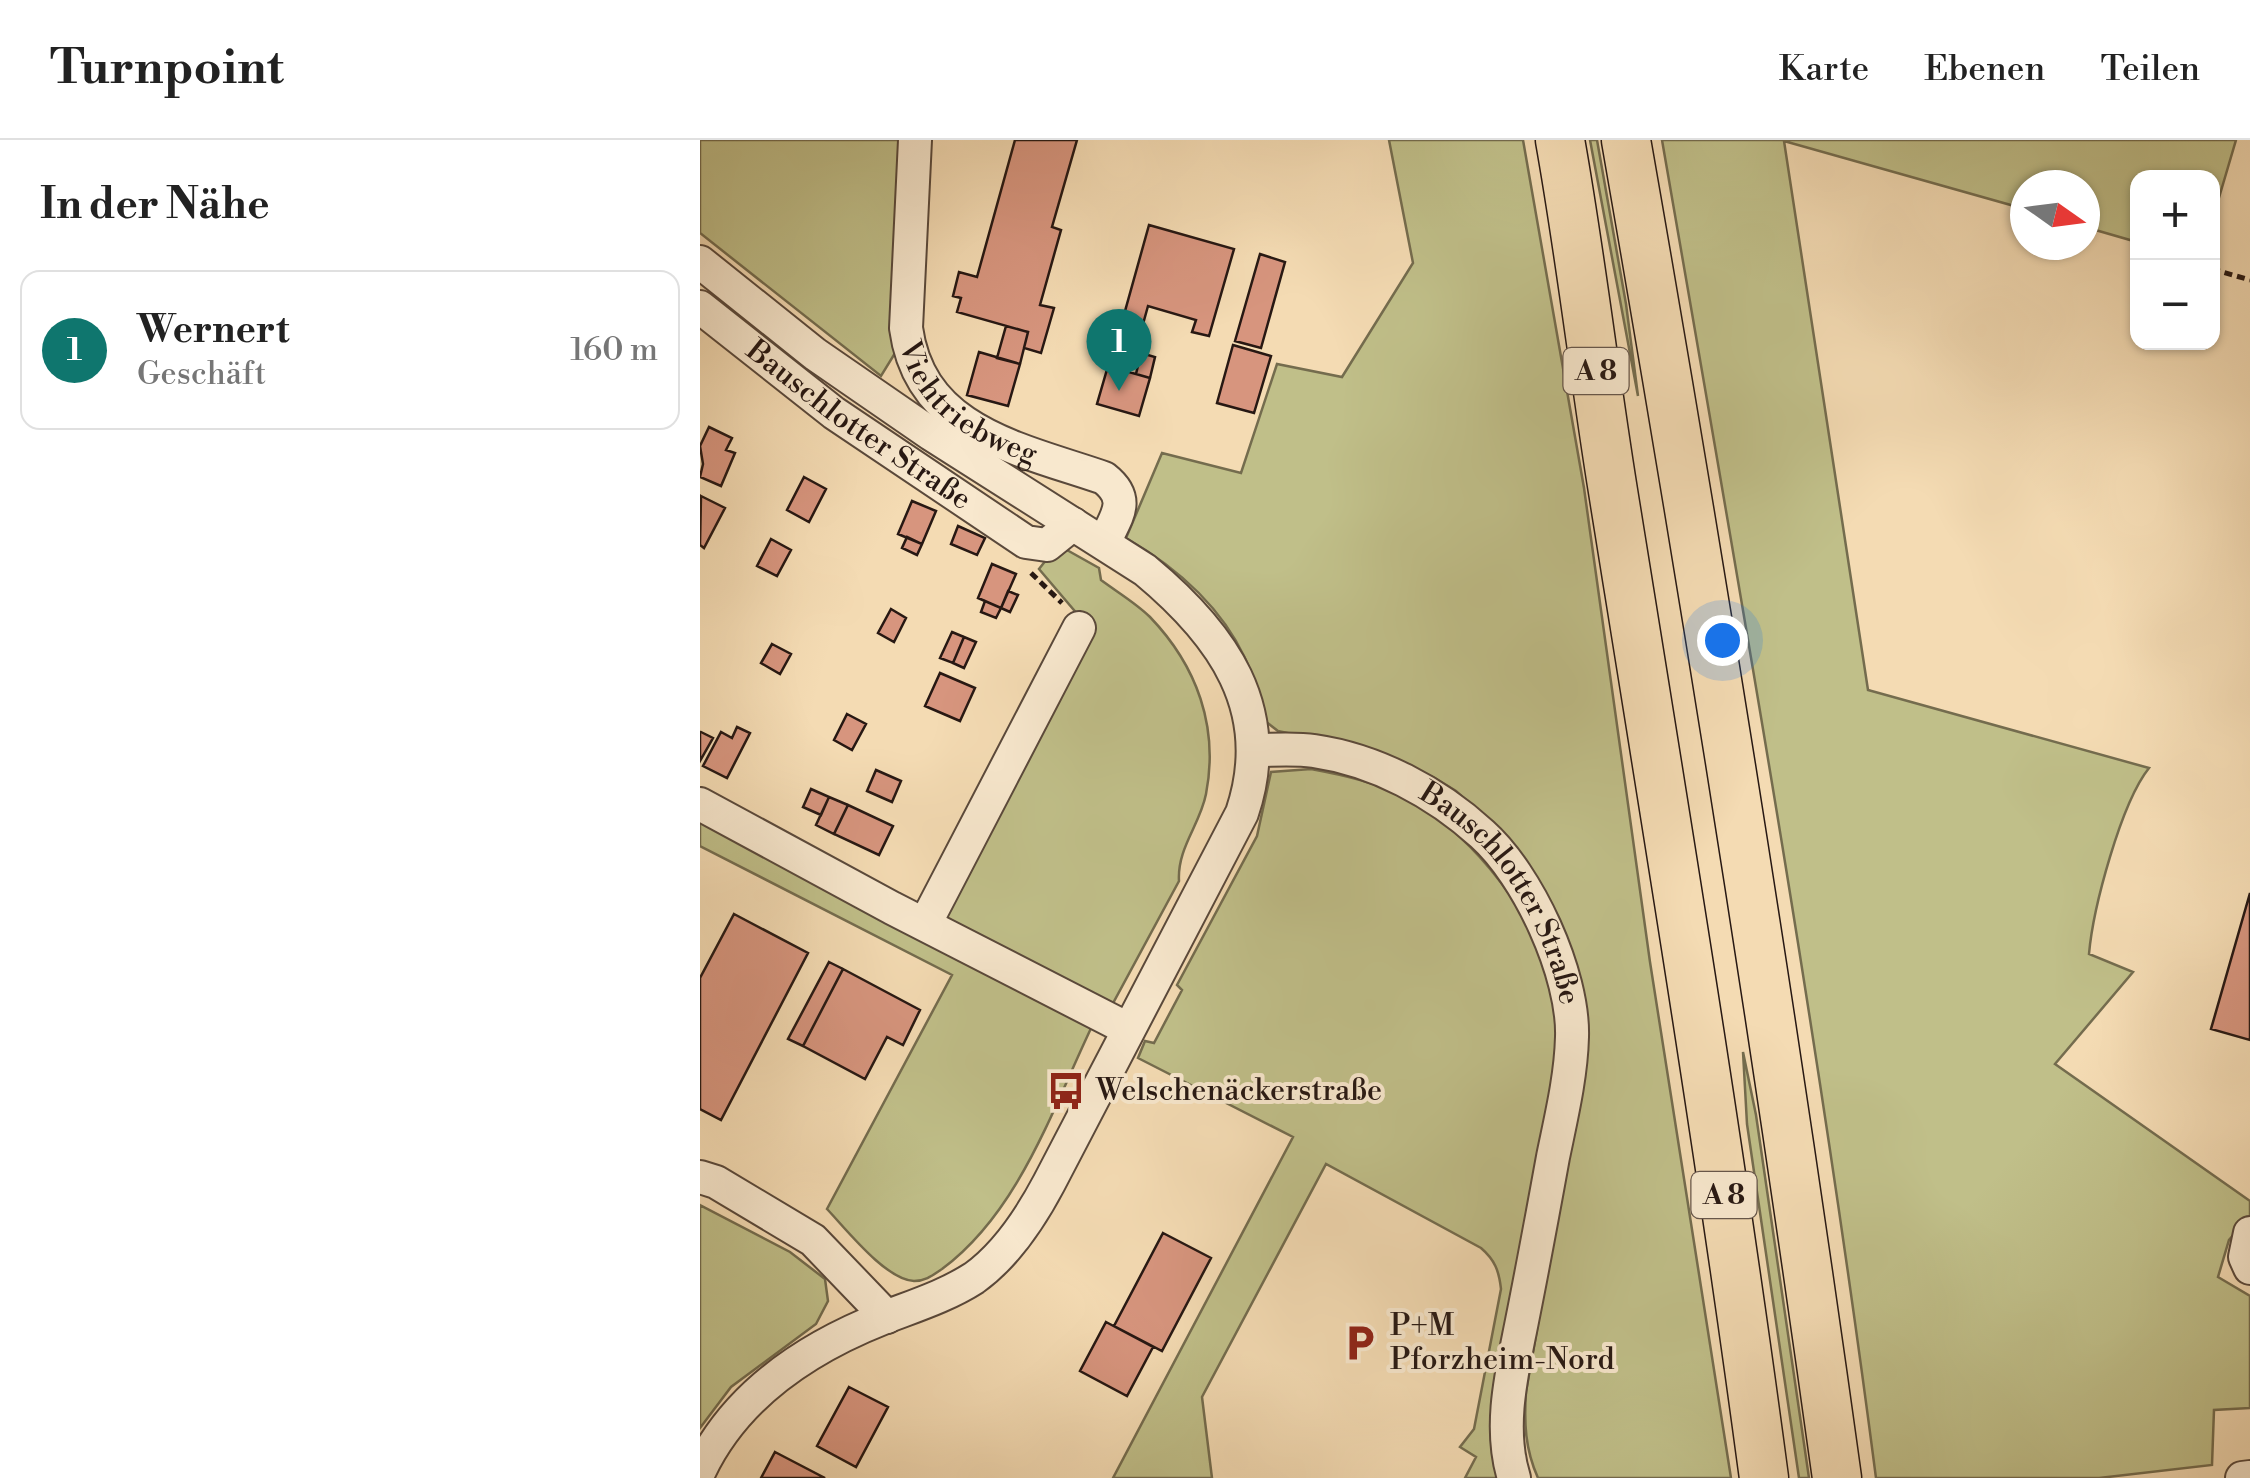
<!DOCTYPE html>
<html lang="de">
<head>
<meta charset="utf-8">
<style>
	body { margin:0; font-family:"Libre Bodoni",serif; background:#f2f2f2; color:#222 }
	.controls { position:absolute; right:30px; top:30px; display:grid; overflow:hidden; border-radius:20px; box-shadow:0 2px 8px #0004 }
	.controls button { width:90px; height:90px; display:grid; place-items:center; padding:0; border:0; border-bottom:2px solid #e0e0e0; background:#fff; color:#222; font:50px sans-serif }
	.compass { position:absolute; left:1310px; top:30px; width:90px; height:90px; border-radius:50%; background:#fff; box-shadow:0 2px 8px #0004; rotate:104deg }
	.you { position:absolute; left:1022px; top:500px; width:35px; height:35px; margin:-25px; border:8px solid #fff; border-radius:50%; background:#1a73e8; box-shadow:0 0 0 15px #1a73e833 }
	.badge { display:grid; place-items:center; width:65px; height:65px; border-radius:50%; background:#0f766e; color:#fff; font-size:32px; font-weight:700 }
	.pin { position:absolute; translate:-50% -82px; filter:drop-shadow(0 2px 5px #0008) }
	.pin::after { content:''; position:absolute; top:52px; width:35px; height:30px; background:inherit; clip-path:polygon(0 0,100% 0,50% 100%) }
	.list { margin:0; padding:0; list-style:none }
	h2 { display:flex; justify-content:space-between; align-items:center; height:130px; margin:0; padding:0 40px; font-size:42px }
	h2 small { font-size:32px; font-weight:400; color:#767676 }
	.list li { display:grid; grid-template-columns:65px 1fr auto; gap:30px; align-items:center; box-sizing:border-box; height:160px; margin:0 20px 20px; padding:0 20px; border:2px solid #e0e0e0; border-radius:20px }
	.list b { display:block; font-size:38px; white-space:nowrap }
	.list p { margin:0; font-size:32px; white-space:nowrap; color:#767676 }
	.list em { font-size:32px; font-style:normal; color:#767676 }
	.map { position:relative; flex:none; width:1550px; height:1338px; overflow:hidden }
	header { display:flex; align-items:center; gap:60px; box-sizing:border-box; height:140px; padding:0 50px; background:#fff; border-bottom:2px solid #e0e0e0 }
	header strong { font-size:48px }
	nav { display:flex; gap:55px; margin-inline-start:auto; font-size:35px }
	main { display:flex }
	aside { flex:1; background:#fff }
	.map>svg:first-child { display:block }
</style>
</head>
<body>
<header>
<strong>Turnpoint</strong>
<nav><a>Karte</a><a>Ebenen</a><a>Teilen</a></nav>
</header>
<main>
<aside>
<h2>In der Nähe<small></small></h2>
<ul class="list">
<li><span class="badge">1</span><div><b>Wernert</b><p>Geschäft</p></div><em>160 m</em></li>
</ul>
</aside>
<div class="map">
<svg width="1550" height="1338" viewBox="0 0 1550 1338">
	<rect width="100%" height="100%" fill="#f4dbb3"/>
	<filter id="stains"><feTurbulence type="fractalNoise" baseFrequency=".002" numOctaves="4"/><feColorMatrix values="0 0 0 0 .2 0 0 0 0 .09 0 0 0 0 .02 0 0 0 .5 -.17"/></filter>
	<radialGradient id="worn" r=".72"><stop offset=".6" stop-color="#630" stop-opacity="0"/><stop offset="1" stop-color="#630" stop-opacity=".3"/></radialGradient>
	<path fill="#c0bf89" stroke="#746c4e" stroke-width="2.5" d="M0,0h210l-10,205 -19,31 -181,-143z
		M689,0h134l61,348 66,474 81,516h-193c-13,-29 -14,-55 -12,-86l55,-313 -36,-188 -36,-52 -53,-48 -21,-13 -55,-25 -102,-22 -17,-13v-8c-5,-17 -8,-36 -16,-52 -25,-53 -69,-91 -119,-120l36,-85 79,20 36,-109 65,13 71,-114z
		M890,0h7l29,164 12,92z
		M962,0h574l-23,78 -1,-40h-74l-1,64 -52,-15v-42h-60v24l-241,-68 84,549 281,78c-28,35 -56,140 -60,186l44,18 -78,92 195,137v16l-21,23 -11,37 32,19v112l-36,2 -2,55 -113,13h-223c-58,-448 -137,-893 -214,-1338z
		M358,405l41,23 2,12c16,12 35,23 49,37 47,49 69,110 56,177 -6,31 -29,54 -27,87l-67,124 -170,-88 148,-288 -51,-60z
		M611,629c32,6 65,13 95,29 61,33 117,101 139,166 8,21 9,46 13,68l-52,446h-41l11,-21 -16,-10 14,-18 27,-140c-2,-18 -6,-29 -20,-41l-155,-84 -124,233 10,81h-99l180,-341 -155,-79 7,-17 9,2 28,-53 -5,-5 80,-149 14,-64z
		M0,673l394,209c-41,85 -74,189 -152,247 -9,6 -16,12 -28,12 -28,-1 -68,-52 -87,-72l125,-234 -252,-129z
		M1043,912l13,63 53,363h-10l-52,-354z
		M0,1065l90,47 35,27 3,22 -12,23 -85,63 -31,41z"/>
	<path fill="#d7957e" stroke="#271813" stroke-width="2.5" d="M315,0h62l-25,87 9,3 -21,75 14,3 -13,45 -17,-5 4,-16 -71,-20 4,-14 -8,-2 6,-24 18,5z
		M449,85l85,24 -25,87 -17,-4 4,-12 -48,-14 -18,65 -20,-6z
		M560,114l25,8 -24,86 -26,-7z
		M306,186l22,6 -8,32 -23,-6z
		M533,205l38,11 -17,57 -37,-10z
		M279,212l41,12 -12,42 -41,-11z
		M441,213l14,4 -5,21 -14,-4z
		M408,226l42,12 -11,38 -42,-12z
		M9,287l23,11 -6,12 9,3 -14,33 -21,-9 3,-13 -3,-18z
		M104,337l22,12 -17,33 -22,-12z
		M1,356l24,12 -21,40 -4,-3z
		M212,361l24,10 -14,33 -24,-10z
		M258,386l27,12 -8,17 -26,-11z
		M207,397l15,7 -5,11 -15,-7z
		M71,399l20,11 -14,26 -20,-10z
		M292,424l24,10 -15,34 -23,-10z
		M308,451l10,4 -8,17 -9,-4z
		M285,461l16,7 -5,10 -15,-6z
		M191,469l15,9 -12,24 -16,-9z
		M252,492l12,5 -11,26 -13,-5z
		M264,497l12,5 -12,26 -11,-5z
		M72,504l19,10 -11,20 -19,-11z
		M240,533l35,15 -15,33 -35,-15z
		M147,574l19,10 -14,26 -18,-10z
		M37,587l13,6 -23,45 -24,-12 18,-34 11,6z
		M1,592l12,6 -13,23v-28z
		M176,630l25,11 -9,21 -25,-11z
		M111,649l18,8 -8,18 -18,-8z
		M129,657l19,8 -14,29 -18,-9z
		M148,665l45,21 -14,29 -45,-21z
		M1550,753v147l-39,-11z
		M34,774l74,39 -87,167 -21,-11v-131z
		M129,822l14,7 -40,77 -15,-7z
		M143,829l77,41 -17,35 -16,-8 -22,42 -62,-33z
		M463,1093l48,25 -49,93 -48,-25z
		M406,1182l47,25 -26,49 -47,-25z
		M149,1247l39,20 -32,60 -39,-21z
		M75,1312l50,26h-64z"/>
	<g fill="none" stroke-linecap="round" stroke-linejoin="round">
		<g stroke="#5a493b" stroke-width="36">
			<g id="minor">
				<path id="s1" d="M215,0l-9,188c14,104 114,121 198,150 28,22 12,38 0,65"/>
				<path d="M0,122l115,92 116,80 214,136c77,64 132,139 97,243l-193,370c-18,34 -43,72 -75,95 -28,18 -60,28 -91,40 -76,30 -147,77 -183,152"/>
				<path id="s2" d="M0,167l134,106 192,129 21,3 26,-21"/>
				<path id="s3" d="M554,610c19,0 41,-2 60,1 62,9 122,41 168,83 46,41 92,140 90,203 -1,40 -11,81 -19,120 -10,55 -20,109 -31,164 -10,51 -24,106 -8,157"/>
				<path d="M0,664l192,104 236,121"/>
				<path d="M225,784l154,-296"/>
				<path d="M0,1037l16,5 97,58 74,77"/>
				<path d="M1550,1093l-5,24 5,11"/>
				<path d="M1542,1338l8,-1"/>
			</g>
		</g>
		<g stroke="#271813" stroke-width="51">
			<path id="highway" d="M860,0c21,117 34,234 53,351 53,329 107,657 151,987
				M926,0c78,445 149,891 211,1338"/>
		</g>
		<path stroke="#271813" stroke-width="5" stroke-dasharray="8 5" stroke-linecap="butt" d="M1512,129l38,11
			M331,433l31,30"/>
		<use href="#minor" stroke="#f8e8ce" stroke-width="32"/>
		<use href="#highway" stroke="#f4dbb3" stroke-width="48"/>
	</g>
	<defs>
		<g id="bus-bare" transform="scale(3)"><path d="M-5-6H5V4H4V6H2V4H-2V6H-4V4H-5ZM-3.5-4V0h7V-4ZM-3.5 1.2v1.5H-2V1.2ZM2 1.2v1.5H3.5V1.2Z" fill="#8f2418" stroke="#f8e8ce" stroke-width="2.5" paint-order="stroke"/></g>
		<g id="parking-bare" transform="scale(3)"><path d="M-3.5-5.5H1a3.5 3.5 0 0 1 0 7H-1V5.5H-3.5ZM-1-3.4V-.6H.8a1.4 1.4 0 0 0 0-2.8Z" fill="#8f2418" stroke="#f8e8ce" stroke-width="2.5" paint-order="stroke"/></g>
	</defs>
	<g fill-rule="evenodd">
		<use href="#bus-bare" x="366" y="951"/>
		<use href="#parking-bare" x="660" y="1203"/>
	</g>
	<g text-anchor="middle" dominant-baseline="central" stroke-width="8" stroke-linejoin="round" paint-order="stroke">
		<g fill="#f8e8ce" stroke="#66564b" stroke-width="2.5">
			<rect x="863.5" y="208" width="65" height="46" rx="8"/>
			<rect x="991.5" y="1032" width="65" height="46" rx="8"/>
		</g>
		<g font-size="28" font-weight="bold" fill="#271813">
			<text x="896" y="231">A 8</text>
			<text x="1024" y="1055">A 8</text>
		</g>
		<g font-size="30" fill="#271813" stroke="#f8e8ce">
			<text stroke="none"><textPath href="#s1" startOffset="292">Viehtriebweg</textPath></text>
			<text stroke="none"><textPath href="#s2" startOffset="198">Bauschlotter Straße</textPath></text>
			<text stroke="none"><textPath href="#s3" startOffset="310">Bauschlotter Straße</textPath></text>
		</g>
		<g font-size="30" fill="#271813" stroke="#f8e8ce" text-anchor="start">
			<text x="396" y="951">Welschenäckerstraße</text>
			<text x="690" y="1186">P+M<tspan x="690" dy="34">Pforzheim-Nord</tspan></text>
		</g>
	</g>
	<rect width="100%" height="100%" filter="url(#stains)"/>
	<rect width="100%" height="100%" fill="url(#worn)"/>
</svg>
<div class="controls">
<button>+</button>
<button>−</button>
</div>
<svg class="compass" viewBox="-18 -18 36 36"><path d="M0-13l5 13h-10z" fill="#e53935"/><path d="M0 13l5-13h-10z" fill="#767676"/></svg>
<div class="you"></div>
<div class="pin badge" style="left:419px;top:251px">1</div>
</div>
</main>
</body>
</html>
